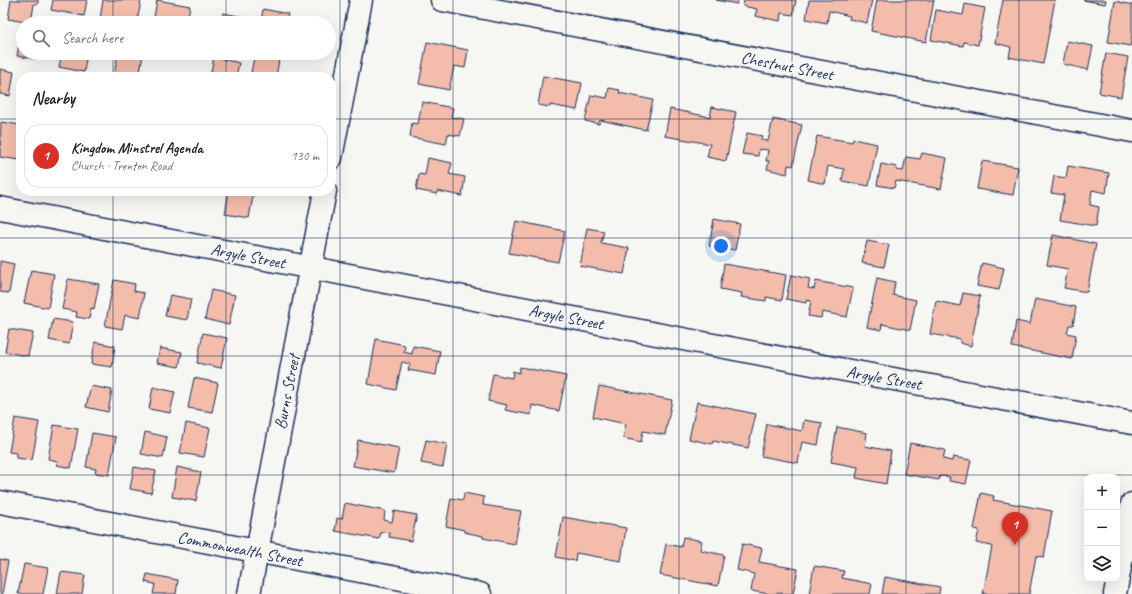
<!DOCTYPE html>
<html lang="en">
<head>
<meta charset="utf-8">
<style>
	body { margin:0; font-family:Caveat,sans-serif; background:#f6f6f6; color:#202124 }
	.controls { position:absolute; right:12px; bottom:12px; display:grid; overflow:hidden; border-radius:8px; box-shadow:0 4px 16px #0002 }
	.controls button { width:36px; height:36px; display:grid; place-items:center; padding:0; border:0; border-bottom:1px solid #e0e0e0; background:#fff; color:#202124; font:20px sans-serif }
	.you { position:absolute; left:721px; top:246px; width:14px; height:14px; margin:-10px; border:3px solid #fff; border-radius:50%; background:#1a73e8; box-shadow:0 0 0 6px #1a73e833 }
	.badge { display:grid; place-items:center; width:26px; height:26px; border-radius:50%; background:#d93025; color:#fff; font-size:13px; font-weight:700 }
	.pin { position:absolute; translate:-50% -33px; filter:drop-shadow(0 1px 2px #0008) }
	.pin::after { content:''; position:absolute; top:21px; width:14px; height:12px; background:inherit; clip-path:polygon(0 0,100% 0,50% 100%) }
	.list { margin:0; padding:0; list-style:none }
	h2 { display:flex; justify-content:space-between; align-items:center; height:52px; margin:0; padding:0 16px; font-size:17px }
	h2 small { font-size:13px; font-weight:400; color:#757577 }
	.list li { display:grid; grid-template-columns:26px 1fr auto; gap:12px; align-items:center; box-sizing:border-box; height:64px; margin:0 8px 8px; padding:0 8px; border:1px solid #e0e0e0; border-radius:16px }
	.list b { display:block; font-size:15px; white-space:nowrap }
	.list p { margin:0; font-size:13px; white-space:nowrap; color:#757577 }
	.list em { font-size:13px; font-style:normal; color:#757577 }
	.icon { flex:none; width:22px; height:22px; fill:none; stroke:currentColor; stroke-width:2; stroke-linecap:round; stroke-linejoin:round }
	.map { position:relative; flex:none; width:1132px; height:594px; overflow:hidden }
	.search { position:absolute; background:#fff; box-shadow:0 4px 16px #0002; left:16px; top:16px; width:320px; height:44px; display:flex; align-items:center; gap:10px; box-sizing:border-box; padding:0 14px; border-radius:22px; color:#757577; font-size:15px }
	.panel { position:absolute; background:#fff; box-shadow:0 4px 16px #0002; left:16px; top:72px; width:320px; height:124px; border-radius:16px }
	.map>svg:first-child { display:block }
</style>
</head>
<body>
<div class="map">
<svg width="1132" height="594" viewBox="0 0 1132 594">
	<rect width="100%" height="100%" fill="#f6f6f2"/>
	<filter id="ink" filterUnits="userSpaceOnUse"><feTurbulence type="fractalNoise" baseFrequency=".025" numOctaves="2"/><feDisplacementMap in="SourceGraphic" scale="8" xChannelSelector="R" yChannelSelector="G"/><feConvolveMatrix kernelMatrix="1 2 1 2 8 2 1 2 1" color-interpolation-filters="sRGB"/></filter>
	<g filter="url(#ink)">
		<path fill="#f4bcaa" stroke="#1b2f5e" d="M11,0h27v4h-4l-3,19 -23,-4z
			M53,0h34l-3,16 -33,-6z
			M103,0h38l-4,23h-13l-24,-4z
			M157,0l33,6 -3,17h-34z
			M716,0h22l-1,4z
			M744,0h52l-3,15 -12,-2 -1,8 -25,-5 2,-7 -14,-3z
			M809,0h63l-5,23 -18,-4 1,-3 -21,-5 -2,12 -21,-4z
			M877,0h57l-8,42 -55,-11z
			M1003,0h52l-12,64 -34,-7 2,-10 -16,-4z
			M1083,0h23l-1,4z
			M1115,1l17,4v29l-2,12 -22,-4z
			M965,4l20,4 -7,37 -14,-3 -1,4 -32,-6 5,-30 27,5z
			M263,9l25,5 -2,9h-25z
			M223,13l21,4 -2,6h-21z
			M21,32h2v21h14l-1,6 -19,-3z
			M1067,41l26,5 -5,24 -25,-6z
			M427,42l41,8 -3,18 -11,-2 -5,24 -30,-6z
			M62,53h25l-3,19 -25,-5z
			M118,53h13l12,2 -4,22h-15l-10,-2z
			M255,53h19l6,1 -4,23h-26z
			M1106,53l22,4 -7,40 -22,-4z
			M214,57l25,6 -3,14h-26z
			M0,69l14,3 -4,24 -10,-2z
			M543,76l39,7 -5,27 -27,-5v2l-12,-2z
			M609,88l11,2 -1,3 34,7 -7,30 -46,-10 -1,4 -14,-3 6,-26 16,3z
			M422,102l31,6 -2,9 13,2 -4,17 -12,-2 -2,10 -36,-7 2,-14 6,1z
			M712,107l24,5 -10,49 -19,-4 3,-13 -45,-8 5,-27 40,8z
			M773,119l29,6 -9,41 -5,-1 -1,9 -20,-5 2,-8h-3l2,-11 -9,-1 -1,7 -16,-2 5,-21 15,3 -1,4 7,1z
			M1,122l20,3v22l-2,13 -19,-3z
			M817,136l35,6 1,-3 24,5 -8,42 -27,-5 2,-12 -16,-3 -3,18 -17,-4z
			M922,153l25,5 -6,31 -45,-8 -2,7 -17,-3 4,-21 16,3 -1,3 7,1 3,-14 14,2z
			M428,158l24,5 -3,11 16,3 -3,19 -25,-5v3l-21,-4 3,-16 6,1z
			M982,161l36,6 -5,28 -36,-6z
			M1068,166l41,7 -3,20 -14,-3 -2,15 9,2 -3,19 -36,-6 4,-25 -13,-2 3,-17 12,2z
			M229,191h25l-5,27 -24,-4z
			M714,219l26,5 -5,26 -26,-4z
			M516,221l49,10 -7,31 -49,-9z
			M587,228l17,3 -3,12 28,5 -5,26 -44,-8z
			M1053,235l43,9 -9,48 -23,-4 4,-19 -21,-4z
			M867,241l22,4 -5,22 -22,-4z
			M0,261l14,3 -5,29 -9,-1z
			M982,263l22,5 -5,22 -22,-4z
			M724,264l62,11 -4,25 -16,-3v4l-25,-4 1,-4 -22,-4z
			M31,270l23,4 -6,34 -24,-5z
			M791,275l19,4 -2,9 6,1 2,-8 37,7 -6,29 -25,-5 -1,6 -13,-2 3,-15 -5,-1v3l-20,-4z
			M877,278l18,4 -2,13 23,5 -6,30 -28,-6 -1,6 -14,-3z
			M68,279l31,5 -5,25 -3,-1 -2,11 -13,-2 1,-5 -15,-3z
			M114,280l21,4 -1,7 10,2 -4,25 -15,-3 -3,14 -17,-3z
			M211,290l24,5 -6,30 -24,-6z
			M963,293l17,3 -9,50 -11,-3v-4l-30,-5 6,-33 24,5z
			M170,295l21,4 -4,21 -22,-4z
			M1035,299l41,8 -3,18h-4l-2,8 9,2 -4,24 -60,-12 4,-26 14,3z
			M53,319l20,3 -4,22 -20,-4z
			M9,329l24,4 -5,23 -23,-4z
			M203,333l24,5 -6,30 -24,-5z
			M376,339l29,6 -1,7 8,2 1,-8 27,5 -4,24 -28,-5 2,-6 -8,-2 -6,28 -28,-6z
			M95,342l20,4 -3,21 -21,-3z
			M160,348l22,4 -3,15 -22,-4z
			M520,367l46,9 -7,35 -27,-6 -1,10 -26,-5 2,-5 -19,-4 5,-27 19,4 1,-7 6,2z
			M194,378l24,5 -6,29 -24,-4z
			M91,386l21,4 -4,22 -22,-5z
			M599,386l73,14 -7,35 -22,-4 -2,11 -18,-4 3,-14 -33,-7z
			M153,387l22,5 -5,21 -21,-4z
			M697,402l59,12 -8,34 -35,-7 -1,3 -23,-5z
			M15,418l24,4 -7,38 -16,-2v-5l-7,-1z
			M804,420l18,3 -4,22 -16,-3 -4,21 -37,-7 6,-32 35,7z
			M186,423l24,5 -6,29 -24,-4z
			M54,425l24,4 -7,39 -14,-3 1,-4 -10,-2z
			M837,427l30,6 -2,13 26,5 -5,33 -30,-6 2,-11 -27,-5z
			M145,432l22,5 -4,21 -22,-4z
			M92,433l24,4 -7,38 -14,-2 1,-4 -10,-2z
			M358,440l41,8 -5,25 -41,-7z
			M426,440l21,4 -4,23 -22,-4z
			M910,443l35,7 -2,9 9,2 1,-4 18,3 -5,24 -17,-3 1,-4 -10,-1 -1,4 -35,-6z
			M134,467l22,4 -5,22 -21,-4z
			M177,467l24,5 -5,29 -24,-4z
			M464,493l20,4 -1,8 38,6 -6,33 -32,-6v-2l-19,-4v-2l-18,-4 5,-28 12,2z
			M981,493l13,3 -1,4 59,11 -8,46 -8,-1 -7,38h-46l9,-48 -16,-3 3,-13 -5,-1z
			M345,503l40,8 -1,9 8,2 2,-11 23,4 -6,26 -22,-4 1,-4 -9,-1 -2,7 -44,-8 2,-13 5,1z
			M563,517l63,11 -5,33 -45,-8 -1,8 -19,-4z
			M683,537l19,4 -2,9 24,5 -6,31 -58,-11 6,-31 15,3z
			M742,544l20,4 -3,14 39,7 -5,25 -17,-1v1h-6l-19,-3 3,-17 -17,-4z
			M0,559l8,2 -6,33h-2z
			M24,564l24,4 -5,26h-25z
			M814,566l30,5 -2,7 30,6 -2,10h-61z
			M61,572l24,3 -3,19h-25z
			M147,574l31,6 -2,14h-23l2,-10 -10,-2z
			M885,577l55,10 -1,7h-57z"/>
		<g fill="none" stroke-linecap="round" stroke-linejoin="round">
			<g stroke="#1b2f5e" stroke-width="25">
				<path id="minor" d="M442,0l690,131
					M331,158l30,-158
					M0,208l823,158 309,57
					M0,502c160,31 320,62 480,92
					M249,594l76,-403
					M1115,594l17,-90"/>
			</g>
			<use href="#minor" stroke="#f6f6f2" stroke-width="22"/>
		</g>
	</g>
	<path fill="none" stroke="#1b2f5e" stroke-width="1" stroke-opacity="0.55" d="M113,0v23M226,0v23M340,0v594M453,0v594M566,0v594M679,0v594M792,0v594M906,0v594M1019,0v594M113,53v24M226,53v24M0,119h21M331,119h801M113,191v403M226,191v403M0,238h1132M0,356h1132M0,475h1132"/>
	<g text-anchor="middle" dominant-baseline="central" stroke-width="4" stroke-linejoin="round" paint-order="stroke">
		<g font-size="17" fill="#1b2f5e" stroke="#f6f6f2">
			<text transform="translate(787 66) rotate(11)">Chestnut Street</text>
			<text transform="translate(248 256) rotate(11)">Argyle Street</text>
			<text transform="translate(566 317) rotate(11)">Argyle Street</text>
			<text transform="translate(884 378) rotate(10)">Argyle Street</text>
			<text transform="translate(287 392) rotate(-79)">Burns Street</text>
			<text transform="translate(240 549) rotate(11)">Commonwealth Street</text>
		</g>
	</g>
</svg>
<div class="controls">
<button>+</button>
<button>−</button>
<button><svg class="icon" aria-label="layers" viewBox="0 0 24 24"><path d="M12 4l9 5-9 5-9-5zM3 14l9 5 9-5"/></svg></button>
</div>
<div class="you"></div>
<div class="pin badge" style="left:1015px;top:545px">1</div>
<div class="search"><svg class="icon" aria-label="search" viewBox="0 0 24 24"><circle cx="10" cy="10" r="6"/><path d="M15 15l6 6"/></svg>Search here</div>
<section class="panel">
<h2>Nearby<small></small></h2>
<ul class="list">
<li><span class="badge">1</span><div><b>Kingdom Minstrel Agenda</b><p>Church · Trenton Road</p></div><em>130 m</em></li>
</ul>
</section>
</div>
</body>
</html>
